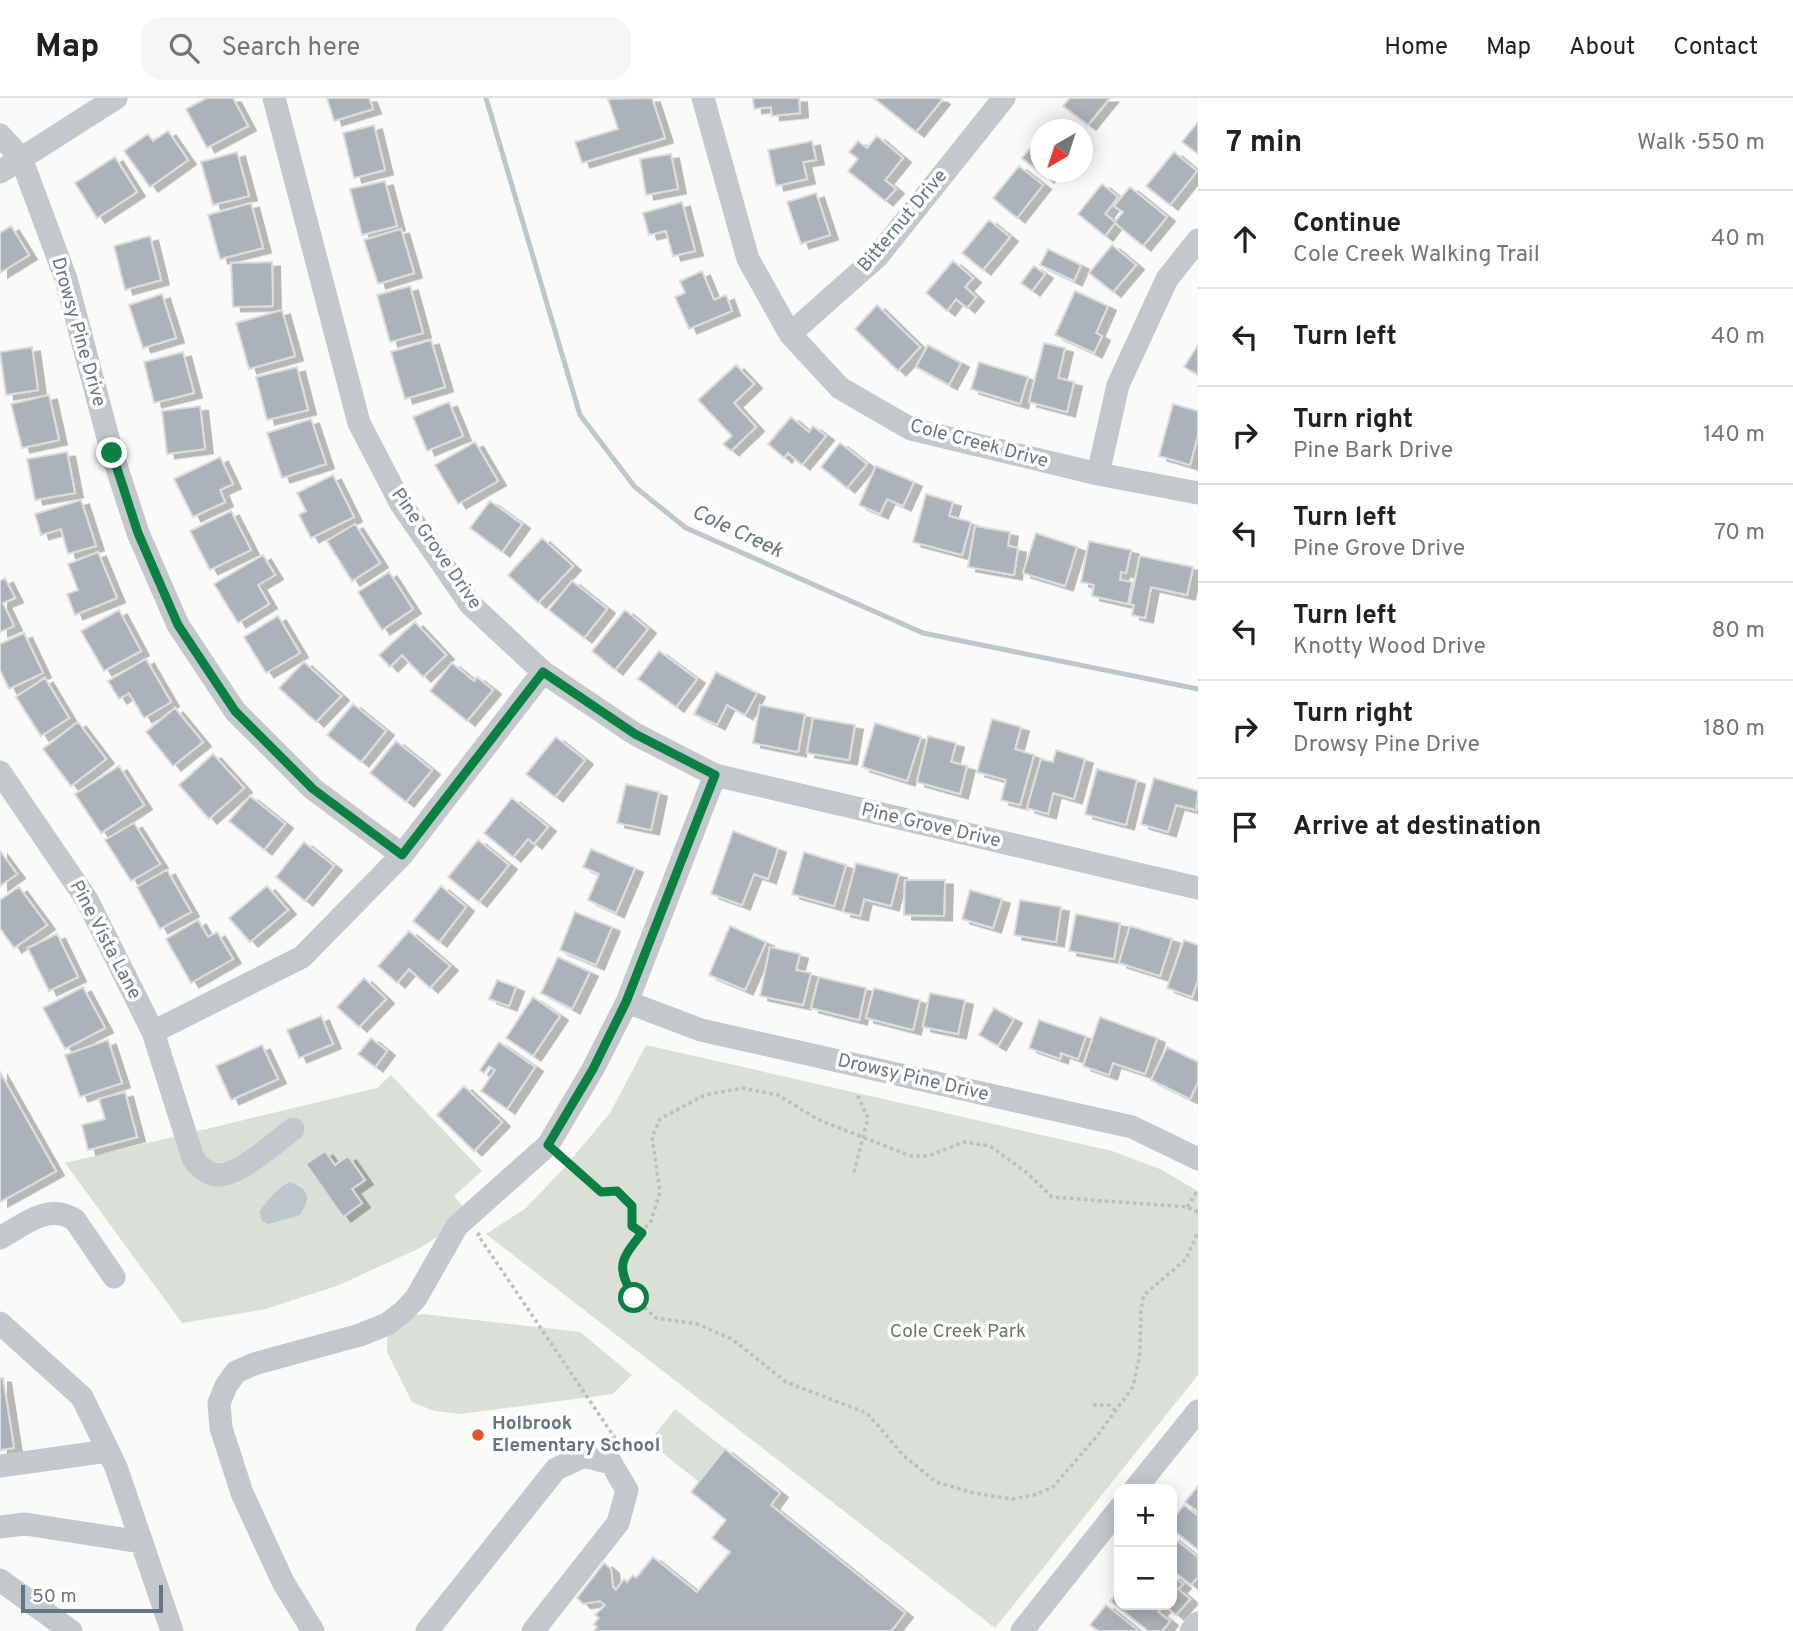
<!DOCTYPE html>
<html lang="en">
<head>
<meta charset="utf-8">
<style>
	body { margin:0; font-family:Overpass,sans-serif; background:#f6f6f6; color:#202124 }
	.controls { position:absolute; right:21px; bottom:21px; display:grid; overflow:hidden; border-radius:14px; box-shadow:0 4px 18px #0003 }
	.controls button { width:63px; height:63px; display:grid; place-items:center; padding:0; border:0; border-bottom:2px solid #e0e0e0; background:#fff; color:#202124; font:35px sans-serif }
	.compass { position:absolute; left:1030px; top:21px; width:63px; height:63px; border-radius:50%; background:#fff; box-shadow:0 4px 18px #0003; rotate:219deg }
	.scale { position:absolute; left:21px; bottom:18px; width:142px; box-sizing:border-box; padding-left:7px; border:4px solid #657683; border-top:0; font-size:19px; line-height:24px; white-space:nowrap; color:#657683; -webkit-text-stroke:5px #fff; paint-order:stroke }
	.stop { position:absolute; width:21px; height:21px; margin:-16px; border:5px solid #0b8043; border-radius:50%; background:#fff }
	.stop.end { background:#0b8043; border-color:#fff; box-shadow:0 2px 7px #0008 }
	.list { margin:0; padding:0; list-style:none }
	h2 { display:flex; justify-content:space-between; align-items:center; height:91px; margin:0; padding:0 28px; font-size:30px }
	h2 small { font-size:23px; font-weight:400; color:#757577 }
	.list li { display:grid; grid-template-columns:46px 1fr auto; gap:21px; align-items:center; box-sizing:border-box; height:98px; padding:0 28px; border-top:2px solid #e0e0e0 }
	.list b { display:block; font-size:26px; white-space:nowrap }
	.list p { margin:0; font-size:23px; white-space:nowrap; color:#757577 }
	.list em { font-size:23px; font-style:normal; color:#757577 }
	.icon { flex:none; width:38px; height:38px; fill:none; stroke:currentColor; stroke-width:2; stroke-linecap:round; stroke-linejoin:round }
	.map { position:relative; flex:none; width:1198px; height:1533px; overflow:hidden }
	header { display:flex; align-items:center; gap:42px; box-sizing:border-box; height:98px; padding:0 35px; background:#fff; border-bottom:2px solid #e0e0e0 }
	header strong { font-size:33px }
	nav { display:flex; gap:38px; margin-inline-start:auto; font-size:24px }
	.search { width:490px; height:63px; background:#f6f6f6; display:flex; align-items:center; gap:18px; box-sizing:border-box; padding:0 24px; border-radius:21px; color:#757577; font-size:26px }
	main { display:flex }
	aside { flex:1; background:#fff }
	.map>svg:first-child { display:block }
</style>
</head>
<body>
<header>
<strong>Map</strong>
<div class="search"><svg class="icon" aria-label="search" viewBox="0 0 24 24"><circle cx="10" cy="10" r="6"/><path d="M15 15l6 6"/></svg>Search here</div>
<nav><a>Home</a><a>Map</a><a>About</a><a>Contact</a></nav>
</header>
<main>
<div class="map">
<svg width="1198" height="1533" viewBox="0 0 1198 1533">
	<defs>
		<filter id="shadow"><feDropShadow dx="8" dy="4.5" stdDeviation="0" flood-color="#0004"/></filter>
	</defs>
	<rect width="100%" height="100%" fill="#fafaf8"/>
	<path fill="#dadfd7" d="M646,947l466,106 48,18 38,22v184l-203,253 -509,-394 40,-26 37,-39 47,-56z
		M391,977l91,96 -28,25 16,19 -50,33 -81,37 -73,24 -84,14 -117,-160 312,-75z
		M423,1216l157,18 52,43 -19,19 -153,20 -26,-3 -22,-9 -25,-50 1,-33z
		M675,1311l50,40 -26,33 -50,-40z"/>
	<path fill="#bbc7cb" d="M290,1084c20,8 21,16 10,33l-32,9 -7,-4 -1,-9c9,-12 16,-23 30,-29z"/>
	<g fill="none" stroke-linecap="round" stroke-linejoin="round">
		<path stroke="#bbc7cb" stroke-width="5" d="M486,0l94,317 55,72 51,41 237,105 275,56"/>
	</g>
	<path fill="#aab3b9" stroke="#dcdcda" stroke-width="2" filter="url(#shadow)" d="M207,0h26l15,28 -41,22 -21,-39z
		M327,0h42l4,11 -39,12z
		M652,0l13,40 -83,25 -7,-21 43,-13 -10,-30z
		M753,0h46l1,15 -28,3 -1,-9 -17,2z
		M874,0h65l3,2 -26,32z
		M1070,0h40l-22,27 -25,-19z
		M1198,24v32l-16,-12z
		M374,27l11,45 -31,8 -11,-45z
		M168,33l20,29 -38,27 -26,-36 24,-17 5,7z
		M1041,37v37h10l-5,6 -24,-20z
		M877,38l26,22 -18,22 11,9 -11,12 -37,-30 10,-12 -9,-7 9,-11 9,7z
		M812,43l4,19 -13,2 4,17 -31,7 -8,-36z
		M237,54l12,44 -36,9 -12,-43z
		M1174,54l23,19 -27,34 -24,-19z
		M671,56l7,35 -32,6 -6,-36z
		M115,59l22,35 -40,26 -22,-35z
		M1019,68l24,19 -26,33 -24,-20z
		M385,83l12,45 -35,9 -12,-46z
		M1102,86l16,13 -13,17 10,8 8,-10 -9,-6 16,-19 37,30 -24,29 -28,-23 -10,13 -27,-22z
		M816,95l14,42 -29,9 -14,-42z
		M682,104l13,49 -22,5 -7,-25 -17,4 -6,-22z
		M251,105l12,45 -43,11 -12,-44z
		M989,122l21,17 -27,33 -21,-17z
		M11,128l18,29 -29,18v-40z
		M401,131l13,44 -36,11 -14,-44z
		M150,138l11,44 -36,10 -11,-44z
		M1112,147l24,20 -23,27 -24,-19z
		M1048,151l33,16 -7,16 -34,-16z
		M953,163l20,17 -8,9 11,10 -9,11 -11,-9 -9,12 -21,-18z
		M272,164l1,44 -40,1 -2,-44z
		M1034,168l11,8 -13,17 -11,-8z
		M702,173l12,29 12,-5 6,16 -43,18 -14,-32 10,-4 -5,-12z
		M410,188l13,47 -33,9 -13,-47z
		M1075,193l33,15 -12,27 6,3 -8,17 -39,-18z
		M162,196l14,44 -33,10 -14,-43z
		M877,207l43,42 -22,24 -43,-42z
		M282,212l13,46 -46,13 -13,-46z
		M431,242l14,47 -40,12 -14,-47z
		M1044,245l21,5 -7,30 16,4 -7,30 -38,-10z
		M928,247l33,18 -12,22 -33,-18z
		M1198,247v30l-14,-8z
		M32,249l6,43 -32,5 -6,-43z
		M183,254l11,41 -40,10 -10,-41z
		M979,264l49,15 -8,27 -49,-15z
		M736,267l18,19 -20,19 22,24 -25,24 -8,-7 9,-8 -34,-36z
		M297,269l11,43 -41,10 -11,-43z
		M49,297l10,45 -37,8 -11,-44z
		M449,304l14,34 -36,15 -14,-34z
		M1173,306l25,7v24l-8,30 -31,-9z
		M200,308l5,43 -38,5 -5,-43z
		M791,319l18,15 4,-6 13,10 -24,29 -14,-12 -4,5 -16,-14z
		M311,321l15,45 -44,14 -15,-45z
		M475,344l23,39 -40,23 -23,-39z
		M840,345l27,21 -20,24 -26,-21z
		M67,354l8,41 -40,7 -8,-41z
		M220,359l13,27 -13,6 5,12 -32,15 -19,-38z
		M876,368l38,16 -11,24 -16,-7 -7,15 -21,-9z
		M333,377l21,42 -43,21 -12,-23 7,-4 -9,-18z
		M926,396l27,8 -4,14 22,6 -9,33 -49,-13z
		M81,402l15,46 -28,8 -7,-25 -20,6 -6,-21z
		M490,403l32,23 -20,28 -32,-24z
		M231,413l20,39 -41,20 -20,-39z
		M355,426l25,39 -28,18 -25,-40z
		M975,428l35,6 -2,14 10,2 -4,27 -46,-8z
		M1036,435l41,14 -12,39 -42,-13z
		M542,440l31,28 -35,37 -30,-28z
		M1089,443l42,9 -5,23 -5,-1 -1,8 12,2 -4,22 -36,-8 2,-11 -13,-3z
		M98,454l19,46 -42,17 -8,-21 11,-4 -10,-26z
		M263,457l12,20 -17,10 11,19 -31,19 -24,-39z
		M1140,458l53,11 -6,28 -36,-8 -6,31 -13,-3 2,-10 -4,-1z
		M389,474l24,37 -31,21 -24,-38z
		M5,480l10,20 -12,5 11,23 -14,6v-51z
		M572,483l35,28 -23,29 -35,-28z
		M119,512l22,41 -37,20 -23,-40z
		M625,512l23,19 -33,41 -23,-19z
		M278,518l22,37 -34,20 -22,-36z
		M415,524l31,33 -23,22 -21,-22 -12,12 -11,-12z
		M24,535l19,40 -34,16 -9,-19v-26z
		M659,553l38,28 -21,28 -38,-28z
		M146,561l25,43 -27,16 -15,-25 -10,6 -11,-18z
		M304,564l37,34 -25,26 -37,-34z
		M452,565l22,18 3,-4 16,13 -26,31 -37,-30z
		M716,574l41,21 -12,22 -18,-10 -10,20 -23,-11z
		M45,580l24,40 -28,18 -25,-39z
		M353,606l33,27 -25,31 -34,-27z
		M760,607l45,9 -7,38 -45,-9z
		M175,610l28,34 -30,24 -27,-34z
		M813,620l42,7 -6,35 -42,-7z
		M992,621l29,8 -6,22 19,6 -14,50 -19,-5 5,-20 -29,-8z
		M78,624l28,37 -35,27 -28,-37z
		M875,625l46,14 -14,44 -45,-14z
		M928,638l28,7 -5,19 16,4 -7,28 -43,-12z
		M556,639l29,23 -30,37 -29,-23z
		M396,643l36,29 -26,32 -36,-29z
		M1056,652l29,9 -11,40 -21,-6 -5,21 -21,-6 14,-49 12,3z
		M213,656l31,34 -35,31 -30,-34z
		M119,668l25,39 -43,28 -26,-39z
		M1097,671l40,11 -11,45 -41,-11z
		M1154,680l44,13 -2,19 -20,-5 -8,27 -27,-8z
		M626,686l33,8 -8,38 -34,-7z
		M250,698l35,28 -21,26 -35,-29z
		M512,700l36,29 -14,17 -6,-5 -15,18 -29,-24z
		M134,725l26,41 -29,17 -26,-41z
		M733,733l45,17 -10,31 -14,-5 -12,31 -31,-11z
		M478,742l31,25 -30,37 -31,-25z
		M304,744l30,24 -29,35 -29,-24z
		M591,751l44,19 -19,45 -28,-13 11,-26 -16,-7z
		M0,753l17,23 -17,12z
		M804,754l42,13 -12,41 -42,-12z
		M856,765l43,11 -8,32 -27,-7 -4,17 -17,-4z
		M167,772l24,42 -31,17 -23,-42z
		M905,782h40l-1,36 -40,-1z
		M267,788l21,24 -38,32 -21,-24z
		M441,788l25,21 -27,35 -26,-21z
		M19,789l28,38 -33,23 -14,-20v-28z
		M970,792l32,9 -9,29 -31,-9z
		M1020,802l41,7 -5,35 -42,-7z
		M575,814l37,15 -16,38 -36,-15z
		M1076,816l44,9 -6,36 -45,-8z
		M198,822l10,17 9,-5 16,27 -42,24 -25,-44z
		M730,828l36,16 -21,48 -36,-15z
		M1130,828l42,13 -12,37 -41,-13z
		M409,833l41,35 -20,22 -21,-19 -12,14 -19,-17z
		M57,836l21,43 -29,14 -21,-43z
		M1184,842l14,5v35l-6,17 -25,-9z
		M770,849l30,7 -4,16 15,3 -8,32 -43,-9z
		M558,859l32,15 -18,37 -31,-16z
		M819,879l47,11 -7,32 -48,-12z
		M364,880l22,21 -27,28 -22,-20z
		M497,882l19,7 -7,19 -20,-7z
		M83,889l22,41 -40,21 -22,-41z
		M874,890l46,12 -7,30 -47,-12z
		M930,895l35,7 -7,34 -35,-7z
		M533,899l27,19 -27,40 -27,-18z
		M994,910l20,11 -16,27 -19,-11z
		M321,918l12,28 -34,14 -12,-28z
		M1100,919l57,21 -12,36 -32,-11 -4,12 -26,-9z
		M1039,922l47,16 -8,23 -17,-6 -1,6 -31,-11z
		M371,940l16,13 -12,16 -17,-13z
		M108,942l14,43 -42,14 -15,-42z
		M499,944l36,25 -28,42 -26,-18 14,-21 -6,-4 -5,7 -4,-3z
		M262,947l16,34 -47,21 -15,-34z
		M1167,949l31,15v20l-8,17 -39,-19z
		M0,974l56,99 -56,31z
		M464,988l38,36 -28,29 -37,-36z
		M125,994l12,45 -49,13 -6,-25 23,-6 -6,-20z
		M325,1053l10,14 13,-9 17,24 -13,9 10,14 -19,14 -37,-53z
		M0,1280h3l11,70 -14,2z
		M725,1351l55,44 -9,12 134,108 -14,18h-297l3,-4 -3,-3 5,-6 -4,-3 10,-10 -5,-4 -17,3 -6,-6 27,-35 7,6 2,18 3,3 8,-11 3,3 6,-7 3,3 17,-21 44,35 33,-40 -18,-14 14,-18 -35,-28z
		M1198,1388v26l-13,-10z
		M1184,1407l14,11v34l-26,-21v-8z
		M1172,1439l26,20v20l-7,8 -19,-15z
		M1172,1477l11,9 -5,5 12,10 -14,16 -12,-10h8z
		M1119,1492v15h41l3,2 -5,5 12,9 -8,10h-14l-38,-30z
		M1106,1507l33,26h-41l-8,-6z"/>
	<g fill="none" stroke-linecap="round" stroke-linejoin="round">
		<path stroke="#bbbfc2" stroke-width="3.5" stroke-dasharray="3.5 3.5" stroke-linecap="butt" d="M562,1060l39,34 16,-1 15,15v20l10,7
			M854,1074l14,-54 -11,-24
			M1187,1109l11,-17
			M1198,1114l-11,-5 -135,-10 -26,-25 -36,-26 -26,-4 -36,14h-17l-92,-36 -41,-25 -36,-7 -37,7 -45,24 -8,18 8,55 -9,29 -28,36v21l11,20 22,20 41,6 35,15 54,43 81,31 37,43 32,26 38,11 38,6 22,-4 19,-8 43,-50 37,-50 7,-34 1,-44 3,-14 42,-36 12,-27
			M480,1135l-2,2 141,209
			M1093,1307h16l7,6"/>
		<path stroke="#c3c8cc" stroke-width="23" d="M274,0l85,325 42,81 69,100 73,68 92,62 80,41 483,113
			M703,0l45,161 42,75 50,54 71,41 187,45 100,19
			M0,37l21,23 45,121 46,174 26,80 40,92 57,86 78,78 89,66
			M0,74l116,-74
			M790,236l87,-77 127,-159
			M1098,376l20,-89 49,-106 31,-39
			M0,674l87,128 66,132 40,126c5,8 16,18 26,17 22,-1 57,-33 74,-46
			M627,904l74,28 431,97 66,32
			M153,934l149,-75 100,-102 141,-183
			M0,1140c23,-13 49,-36 75,-18l39,57
			M0,1225l82,74 34,70 56,164
			M0,1368l108,-15
			M1135,1391l63,-78
			M0,1429l25,-3 116,18
			M0,1482l71,51
			M313,1533l-30,-49 -41,-89 -21,-65 -2,-25 7,-17 10,-14 18,-8 106,-29 27,-11 16,-12 13,-14 41,-72 91,-81 45,-76 34,-67 88,-227
			M427,1533l129,-162 28,-13 27,7 16,27 -9,33 -85,108
			M1022,1533l97,-122
			M1191,1533l7,-8"/>
	</g>
	<g fill="none" stroke-linecap="round" stroke-linejoin="round">
		<path stroke="#0b8043" stroke-width="9" d="M112,355l26,80 40,92 57,86 78,78 89,66 141,-183 92,62 80,41 -89,227 -33,67 -45,76 53,47 16,-1 15,15v20l10,7c-22,28 -26,32 -8,65"/>
	</g>
	<circle fill="#e4572e" stroke="#fff" stroke-width="2.5" cx="478" cy="1337" r="7"/>
	<g text-anchor="middle" dominant-baseline="central" stroke-width="7" stroke-linejoin="round" paint-order="stroke">
		<g font-size="19" fill="#657683" stroke="#fff">
			<text transform="translate(903 123) rotate(-50)">Bitternut Drive</text>
			<text transform="translate(78 234) rotate(74)">Drowsy Pine Drive</text>
			<text transform="translate(979 346) rotate(15)">Cole Creek Drive</text>
			<text transform="translate(436 451) rotate(55)">Pine Grove Drive</text>
			<text transform="translate(931 728) rotate(13)">Pine Grove Drive</text>
			<text transform="translate(105 842) rotate(62)">Pine Vista Lane</text>
			<text transform="translate(913 980) rotate(13)">Drowsy Pine Drive</text>
		</g>
		<g font-size="19" fill="#687a64" stroke="#fff">
			<text x="958" y="1234">Cole Creek Park</text>
		</g>
		<g font-size="19" font-weight="bold" fill="#657683" stroke="#fff" text-anchor="start">
			<text x="492" y="1326">Holbrook<tspan x="492" dy="22">Elementary School</tspan></text>
		</g>
		<g font-size="21" font-style="italic" fill="#60757c" stroke="#fff">
			<text transform="translate(737 434) rotate(25)">Cole Creek</text>
		</g>
	</g>
</svg>
<div class="controls">
<button>+</button>
<button>−</button>
</div>
<svg class="compass" viewBox="-18 -18 36 36"><path d="M0-13l5 13h-10z" fill="#e53935"/><path d="M0 13l5-13h-10z" fill="#757577"/></svg>
<div class="scale">50 m</div>
<div class="stop" style="left:634px;top:1200px"></div>
<div class="stop end" style="left:112px;top:355px"></div>
</div>
<aside>
<h2>7 min<small>Walk · 550 m</small></h2>
<ul class="list">
<li><svg class="icon" aria-label="ahead" viewBox="0 0 24 24"><path d="M12 20V5M6 11l6-6 6 6"/></svg><div><b>Continue</b><p>Cole Creek Walking Trail</p></div><em>40 m</em></li>
<li><svg class="icon" aria-label="left" viewBox="0 0 24 24"><path d="M17 20v-9H6M10 6l-5 5 5 5"/></svg><div><b>Turn left</b></div><em>40 m</em></li>
<li><svg class="icon" aria-label="right" viewBox="0 0 24 24"><path d="M7 20v-9h11M14 6l5 5-5 5"/></svg><div><b>Turn right</b><p>Pine Bark Drive</p></div><em>140 m</em></li>
<li><svg class="icon" aria-label="left" viewBox="0 0 24 24"><path d="M17 20v-9H6M10 6l-5 5 5 5"/></svg><div><b>Turn left</b><p>Pine Grove Drive</p></div><em>70 m</em></li>
<li><svg class="icon" aria-label="left" viewBox="0 0 24 24"><path d="M17 20v-9H6M10 6l-5 5 5 5"/></svg><div><b>Turn left</b><p>Knotty Wood Drive</p></div><em>80 m</em></li>
<li><svg class="icon" aria-label="right" viewBox="0 0 24 24"><path d="M7 20v-9h11M14 6l5 5-5 5"/></svg><div><b>Turn right</b><p>Drowsy Pine Drive</p></div><em>180 m</em></li>
<li><svg class="icon" aria-label="arrive" viewBox="0 0 24 24"><path d="M6 21V4h12l-3 4 3 4H6"/></svg><div><b>Arrive at destination</b></div></li>
</ul>
</aside>
</main>
</body>
</html>
